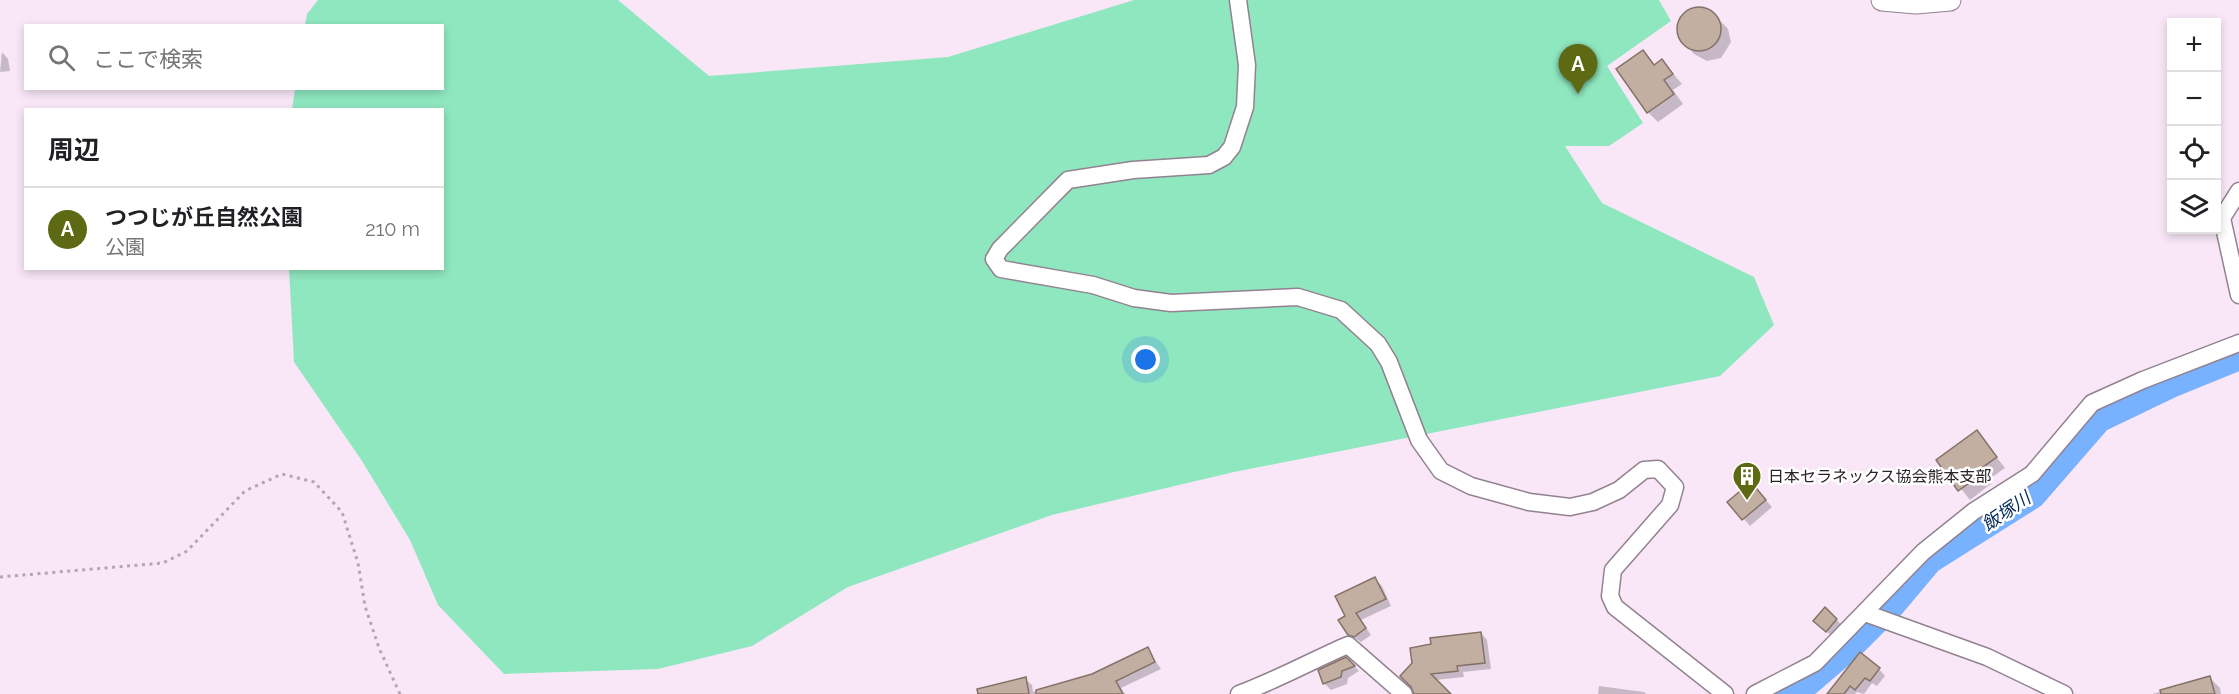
<!DOCTYPE html>
<html lang="ja">
<head>
<meta charset="utf-8">
<style>
	body { margin:0; font-family:Raleway,"Noto Sans JP",sans-serif; background:#f2f2f2; color:#202124 }
	.controls { position:absolute; right:18px; top:18px; display:grid; overflow:hidden; border-radius:0px; box-shadow:0 3px 9px #0003 }
	.controls button { width:54px; height:54px; display:grid; place-items:center; padding:0; border:0; border-bottom:2px solid #e0e0e0; background:#fff; color:#202124; font:30px sans-serif }
	.you { position:absolute; left:1146px; top:360px; width:21px; height:21px; margin:-15px; border:4px solid #fff; border-radius:50%; background:#1a73e8; box-shadow:0 0 0 9px #1a73e833 }
	.badge { display:grid; place-items:center; width:39px; height:39px; border-radius:50%; background:#5d6a13; color:#fff; font-size:20px; font-weight:700 }
	.pin { position:absolute; translate:-50% -50px; filter:drop-shadow(0 2px 3px #0008) }
	.pin::after { content:''; position:absolute; top:32px; width:21px; height:18px; background:inherit; clip-path:polygon(0 0,100% 0,50% 100%) }
	.list { margin:0; padding:0; list-style:none }
	h2 { display:flex; justify-content:space-between; align-items:center; height:78px; margin:0; padding:0 24px; font-size:26px }
	h2 small { font-size:20px; font-weight:400; color:#757577 }
	.list li { display:grid; grid-template-columns:39px 1fr auto; gap:18px; align-items:center; box-sizing:border-box; height:84px; padding:0 24px; border-top:2px solid #e0e0e0 }
	.list b { display:block; font-size:22px; white-space:nowrap }
	.list p { margin:0; font-size:20px; white-space:nowrap; color:#757577 }
	.list em { font-size:20px; font-style:normal; color:#757577 }
	.icon { flex:none; width:33px; height:33px; fill:none; stroke:currentColor; stroke-width:2; stroke-linecap:round; stroke-linejoin:round }
	.map { position:relative; flex:none; width:2239px; height:694px; overflow:hidden }
	.search { position:absolute; background:#fff; box-shadow:0 3px 9px #0003; left:24px; top:24px; width:420px; height:66px; display:flex; align-items:center; gap:15px; box-sizing:border-box; padding:0 21px; border-radius:0px; color:#757577; font-size:22px }
	.panel { position:absolute; background:#fff; box-shadow:0 3px 9px #0003; left:24px; top:108px; width:420px; height:162px; border-radius:0px }
	.map>svg:first-child { display:block }
</style>
</head>
<body>
<div class="map">
<svg width="2239" height="694" viewBox="0 0 2239 694">
	<rect width="100%" height="100%" fill="#f9e7f8"/>
	<path fill="#8fe7c0" d="M318,0h300l91,76 239,-19 186,-57h525l12,21 -64,45 36,57 -34,23h-44l37,57 152,74 20,48 -54,51 -486,96 -182,43 -204,72 -96,59 -94,23 -154,5 -66,-69 -28,-65 -48,-79 -68,-99 -5,-93 153,-1v-158l-150,-1 3,-20 147,-1v-62l-137,-1 2,-11z"/>
	<path fill="#0003" d="M1700,8l13,5 15,16 3,13 -10,16 -14,3 -13,-7 -10,-11 -6,-13 5,-13z
		M2,52l6,7 2,12 -10,1z
		M1643,52l13,14 6,-5 20,23 -9,6 10,14 -25,18 -10,-10z
		M1977,432l28,36 -17,12 3,4 -21,16 -32,-40z
		M1757,490l15,17 -22,19 -21,-24z
		M1375,579l7,7 9,20 -30,14 10,15 -10,7 -12,-8 -3,-18z
		M1825,609l18,17 -10,11 -12,-10z
		M1481,633l6,7 4,29 -28,3 1,5 -29,3 14,14h-31l-16,-18z
		M1147,649l14,20 -40,19 4,6h-133l33,-15 7,6 1,7 60,-16z
		M1353,665l6,6 -11,7 -1,6 -16,6 -6,-6 -5,-13z
		M1879,669l6,7 -8,10 -5,-3 -8,11 -7,-2 -2,2h-26z
		M2210,678l10,10 1,6h-69z
		M1599,686l45,6 2,2h-48z"/>
	<g fill="none" stroke-linecap="round" stroke-linejoin="round">
		<path stroke="#78b1fd" stroke-width="28" d="M1789,694l14,-8 49,-42 40,-40 37,-44 103,-65 66,-76 75,-36 66,-27"/>
	</g>
	<path fill="#c3aea2" stroke="#857166" stroke-width="1.5" d="M1677 29a22 22 0 1 1 44 0a22 22 0 1 1-44 0Z
		M1643,50l11,15 8,-6 11,15 -9,6 10,14 -27,19 -31,-44z
		M1977,430l20,27 -18,13 3,4 -24,17 -22,-31z
		M1751,482l15,18 -24,20 -15,-18z
		M1375,577l11,22 -30,14 10,15 -12,9 -6,-2 -10,-15 7,-4 -10,-20z
		M1825,607l12,12 -11,13 -13,-11z
		M1481,632l4,31 -28,3 1,5 -27,3 20,20h-37l-3,-7 -11,-11 12,-13 -2,-15 21,-4 -1,-6z
		M1148,647l7,15 -39,19 7,13h-87v-4l56,-16z
		M1860,652l20,16 -10,13 -5,-3 -10,12 -5,-4 -6,8h-17z
		M1346,657l9,9 -13,5 -1,6 -18,7 -5,-14z
		M2210,676l5,18h-54l-1,-4z
		M1026,677l3,17h-51l-1,-5z"/>
	<g fill="none" stroke-linecap="round" stroke-linejoin="round">
		<g stroke="#928291" stroke-width="19">
			<path id="minor" d="M1238,0l9,65 -2,42 -13,40 -8,10 -15,8 -76,5 -65,10 -68,69 -6,10 7,10 92,16 41,13 37,5 127,-6 43,13 37,34 11,18 30,78 22,31 30,15 58,16 41,5 23,-5 26,-12 25,-20 14,-1 17,18 -5,18 -57,65 -3,26 5,11 110,87
				M2239,191l-17,27 17,77
				M1865,613l122,44 77,37
				M1239,694c38,-14 72,-33 109,-49l56,49
				M1755,694l60,-31 108,-111 51,-41 58,-37 60,-71 51,-23 96,-37"/>
		</g>
		<g stroke="#928291" stroke-width="23">
			<path id="tertiary" d="M1882,0l34,3 34,-3"/>
		</g>
		<path stroke="#b3a5b2" stroke-width="3" stroke-dasharray="3 4.5" stroke-linecap="butt" d="M0,577l163,-14 24,-12 58,-60 37,-17 32,8 28,30 16,51 7,43 14,42 21,46"/>
		<use href="#minor" stroke="#fff" stroke-width="16"/>
		<use href="#tertiary" stroke="#fff" stroke-width="21"/>
	</g>
	<defs>
		<g id="building-pin" transform="scale(1.5)"><path d="M0 17L-7.5 6A9.5 9.5 0 1 1 7.5 6Z" fill="#5d6a13" stroke="#fff"/><path d="M-4-6H4V6H1V3H-1V6H-4ZM-2.5-4.3h1.7v1.8h-1.7ZM.8-4.3h1.7v1.8H.8ZM-2.5-1h1.7V.8h-1.7ZM.8-1h1.7V.8H.8Z" fill="#fff"/></g>
	</defs>
	<g fill-rule="evenodd">
		<use href="#building-pin" x="1747" y="476"/>
	</g>
	<g text-anchor="middle" dominant-baseline="central" stroke-width="5" stroke-linejoin="round" paint-order="stroke">
		<g font-size="16" fill="#2a2329" stroke="#fff" text-anchor="start">
			<text x="1768" y="476">日本セラネックス協会熊本支部</text>
		</g>
		<g font-size="18" font-style="italic" fill="#042b59" stroke="#fff">
			<text transform="translate(2006 511) rotate(-34)">飯塚川</text>
		</g>
	</g>
</svg>
<div class="controls">
<button>+</button>
<button>−</button>
<button><svg class="icon" aria-label="locate" viewBox="0 0 24 24"><circle cx="12" cy="12" r="6"/><path d="M12 2v4M12 18v4M2 12h4M18 12h4"/></svg></button>
<button><svg class="icon" aria-label="layers" viewBox="0 0 24 24"><path d="M12 4l9 5-9 5-9-5zM3 14l9 5 9-5"/></svg></button>
</div>
<div class="you"></div>
<div class="pin badge" style="left:1578px;top:94px">A</div>
<div class="search"><svg class="icon" aria-label="search" viewBox="0 0 24 24"><circle cx="10" cy="10" r="6"/><path d="M15 15l6 6"/></svg>ここで検索</div>
<section class="panel">
<h2>周辺<small></small></h2>
<ul class="list">
<li><span class="badge">A</span><div><b>つつじが丘自然公園</b><p>公園</p></div><em>210 m</em></li>
</ul>
</section>
</div>
</body>
</html>
